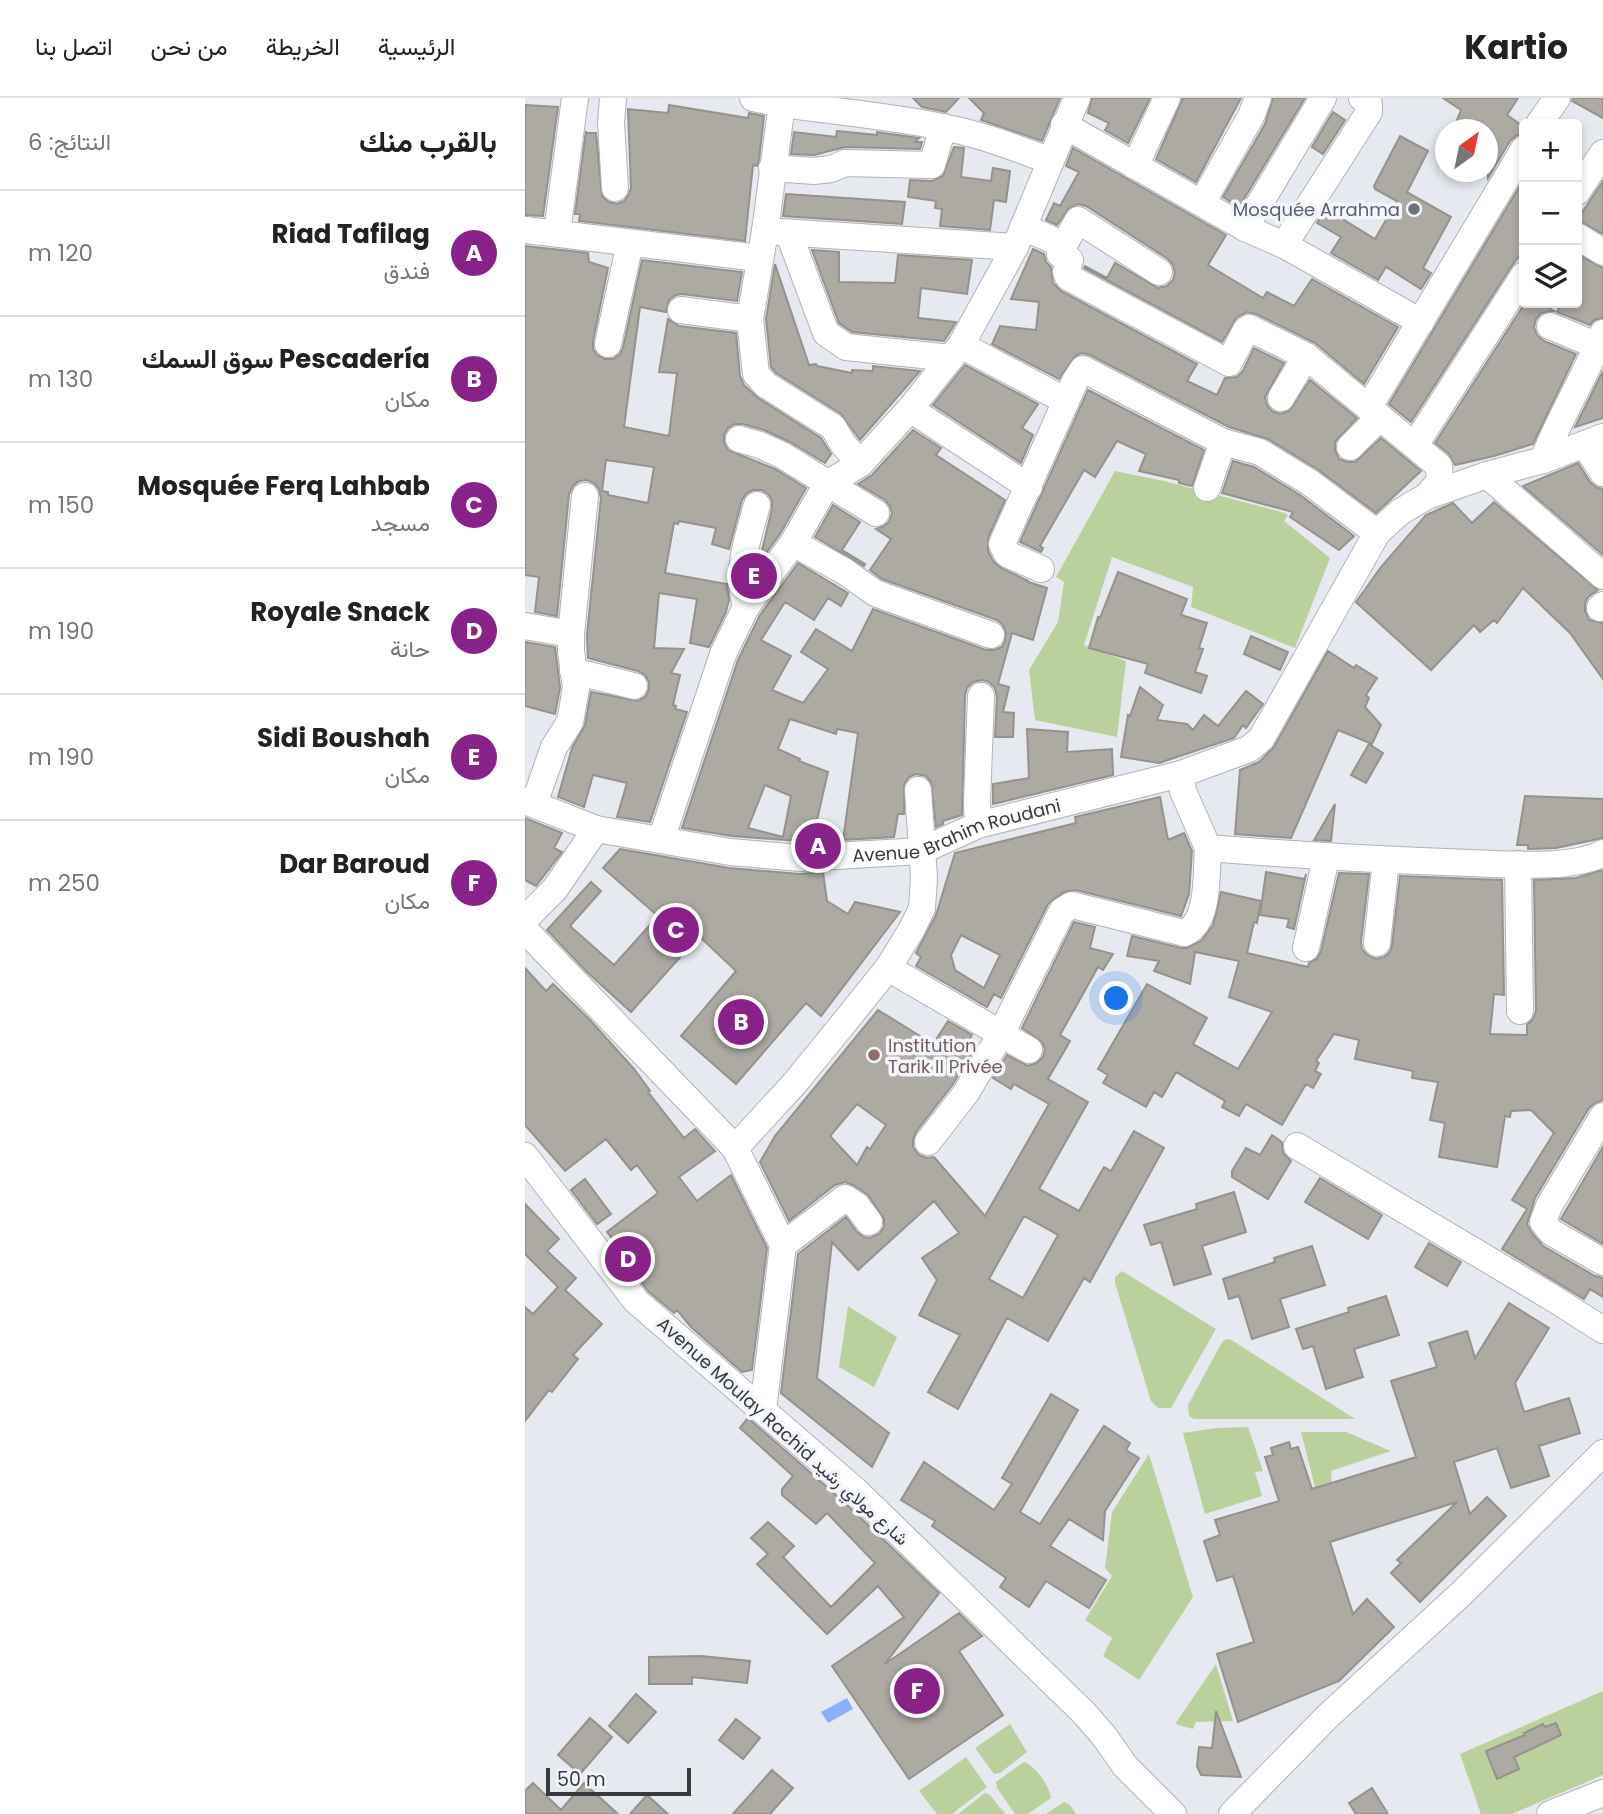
<!DOCTYPE html>
<html lang="ar">
<head>
<meta charset="utf-8">
<style>
	body { margin:0; font-family:Poppins,Vazirmatn,sans-serif; background:#f6f6f6; color:#222; direction:rtl }
	.controls { position:absolute; right:21px; top:21px; display:grid; overflow:hidden; border-radius:7px; box-shadow:0 4px 10px #0003 }
	.controls button { width:63px; height:63px; display:grid; place-items:center; padding:0; border:0; border-bottom:2px solid #e0e0e0; background:#fff; color:#222; font:35px sans-serif }
	.compass { position:absolute; left:910px; top:21px; width:63px; height:63px; border-radius:50%; background:#fff; box-shadow:0 4px 10px #0003; rotate:33deg }
	.scale { position:absolute; left:21px; bottom:18px; width:145px; box-sizing:border-box; padding-left:7px; border:4px solid #38393b; border-top:0; font-size:19px; line-height:24px; white-space:nowrap; color:#38393b; -webkit-text-stroke:5px #f3f6fd; paint-order:stroke }
	.you { position:absolute; left:592px; top:901px; width:24px; height:24px; margin:-18px; border:5px solid #fff; border-radius:50%; background:#1a73e8; box-shadow:0 0 0 10px #1a73e833 }
	.badge { display:grid; place-items:center; width:46px; height:46px; border-radius:50%; background:#882289; color:#fff; font-size:23px; font-weight:700 }
	.pin { position:absolute; translate:-50% -50%; border:4px solid #fff; box-shadow:0 2px 7px #0006 }
	.list { margin:0; padding:0; list-style:none }
	h2 { display:flex; justify-content:space-between; align-items:center; height:91px; margin:0; padding:0 28px; font-size:30px }
	h2 small { font-size:23px; font-weight:400; color:#767676 }
	.list li { display:grid; grid-template-columns:46px 1fr auto; gap:21px; align-items:center; box-sizing:border-box; height:126px; padding:0 28px; border-top:2px solid #e0e0e0 }
	.list b { display:block; font-size:26px; white-space:nowrap }
	.list p { margin:0; font-size:23px; white-space:nowrap; color:#767676 }
	.list em { font-size:23px; font-style:normal; color:#767676 }
	.icon { flex:none; width:38px; height:38px; fill:none; stroke:currentColor; stroke-width:2; stroke-linecap:round; stroke-linejoin:round }
	.map { position:relative; flex:none; width:1078px; height:1716px; overflow:hidden; direction:ltr }
	header { display:flex; align-items:center; gap:42px; box-sizing:border-box; height:98px; padding:0 35px; background:#fff; border-bottom:2px solid #e0e0e0 }
	header strong { font-size:33px }
	nav { display:flex; gap:38px; margin-inline-start:auto; font-size:24px }
	main { display:flex }
	aside { flex:1; background:#fff }
	.map>svg:first-child { display:block }
</style>
</head>
<body>
<header>
<strong>Kartio</strong>
<nav><a>الرئيسية</a><a>الخريطة</a><a>من نحن</a><a>اتصل بنا</a></nav>
</header>
<main>
<div class="map">
<svg width="1078" height="1716" viewBox="0 0 1078 1716">
	<rect width="100%" height="100%" fill="#e6e9ef"/>
	<path fill="#bbd19d" d="M590,373l49,10 121,32 3,2 -4,6 46,37 -35,90 -104,-41 2,-20 -81,-30 -28,88 42,16 -9,76 -82,-17 -6,-50 29,-48 6,-40 -8,-5z
		M597,1173l94,58 -45,79h-13l-7,-7 -36,-118v-6z
		M323,1208l49,31 -23,50 -35,-20z
		M705,1241l125,80h-161l-5,-3 -1,-11 33,-61 3,-4z
		M723,1329l15,44 -8,1 7,24 -57,18 -22,-81 33,-5z
		M776,1334h45l45,19 -60,20 1,15 -16,5z
		M624,1356l44,143 -54,83 -36,-24 9,-18 -27,-18 27,-44 -7,-8 7,-56z
		M691,1566l17,57 -37,1 -3,7 -18,-5z
		M1078,1593v84l-91,39h-31l-21,-60z
		M485,1626l17,28 -27,21 -6,1 -19,-26z
		M441,1659l21,30 -35,27h-15l-18,-23z
		M499,1664c11,3 26,25 27,36l-23,16h-13l-18,-26 -1,-6z
		M460,1695l5,2 15,19h-47z
		M539,1704l6,3 6,9h-30z"/>
	<path fill="#8ab1f7" d="M322,1600l6,11 -25,14 -7,-11z"/>
	<path fill="#ada9a3" stroke="#95928c" stroke-width="2" fill-rule="evenodd" d="M388,0h46l-13,14 -24,-5z
		M444,0h91l-18,43 -61,-21 3,-7z
		M567,0h58l-22,45 -23,-13 4,-7 -21,-10z
		M658,0h58l-45,84 -40,-23z
		M748,0h32l-66,109 -16,-10 42,-73z
		M918,0h75l-11,17 17,12v6l-8,3 -6,5 -22,37 -1,-48h-34l8,-20z
		M1048,0h30v20l-31,-17z
		M0,7l33,2 -15,109 -18,-1z
		M144,7l79,13 1,-5 15,3 -5,44 -2,6 -4,-1 -8,76 -166,-20 1,-7h-5l11,-83v2h10l6,63 7,6 8,2 7,-3 5,-7 2,-6 -3,-79 40,4z
		M808,14l12,8 -22,34 -11,-7z
		M312,33l40,4v-3l6,1 36,5 -4,4h7l-2,7 -75,-2 -31,8 -23,-1 3,-22 42,5z
		M875,38l28,15 -21,41 44,25 -28,51 8,5 -10,16 -35,-22 -8,13 -47,-27 10,-16 -24,-14 11,-17 14,9 -1,3 34,21 22,-38 -22,-12 -1,-3z
		M429,49l10,1 -3,29 30,4 2,-13 17,3 -4,31 -12,-2 -4,30 -50,-4 2,-17 -7,-1 1,-7 -28,-4 2,-17 22,1 11,-5z
		M548,50l153,87 -18,30 55,33 4,-6 27,14 18,-27 86,48 -34,57 -49,-41 -59,-29 -9,-2 -10,5 -15,25 -138,-74 1,-2 22,12 8,-15 43,25 9,-2 6,-6 2,-7 -2,-8 -5,-6 -82,-53 -8,-2 -8,3 -13,18 -11,-5 8,-17 6,3 19,-34 -13,-6z
		M999,81v71l-13,17 -100,155 -22,-18z
		M1078,83v53l-26,-14z
		M261,96l119,8 -3,22 -119,-8z
		M0,148l63,7 1,9 19,6 -15,73v8l4,6 8,4h8l7,-5 3,-6 19,-88 100,12 -5,29 -55,-7 -6,1 -7,5 -3,12 -26,-5 -16,120 45,9 8,-63 -18,-1 9,-53 11,7 57,7 4,43 4,9 14,13 63,40 10,16 -6,9 -35,-21 -26,-12 -21,-6h-8l-7,4 -4,7v7l4,8 47,19 31,19 -26,46 -21,29 13,-54v-8l-3,-6 -7,-5h-9l-6,3 -5,7 -13,49 -17,-5 4,-16 -37,-7 -1,3 -4,-1 -9,50 62,11 2,16 -3,12 -17,35 -19,-4 7,-44 -38,-6 -5,55 30,1 -13,24 9,2 -7,30 3,1 -1,3 12,3 -37,110 -33,-5 10,-34 -34,-8 -9,32 -26,-10 14,-49 13,-23 6,-33 47,9 8,-5 3,-7v-7l-4,-7 -7,-4 -50,-13 -1,-23 14,-137 -2,-9 -5,-6 -7,-3 -8,1 -6,5 -4,8 -12,122 -22,-4 4,-35 -14,-2zM81,362l48,7 -6,36 -40,-8v-3l-6,-1z
		M508,151l11,5 2,8 5,5 2,16 8,8 136,73 -10,17 30,14 8,-17 12,-1 6,-6 11,-23 30,15 -19,34 2,8 5,6 8,3 9,-3 21,-31 47,38 -22,24v8l4,9 8,3h8l26,-24 40,33 -45,42 -59,-44 -49,-30 -39,-12 -139,-72 -8,-2 -7,3 -16,23 -67,-35 8,-18 36,4 3,-28 -28,-3z
		M287,152l27,2v30l56,1 3,-28 74,5 -5,34 -46,-6 -3,30 38,4 -12,19 -92,-9 -13,-9z
		M1052,156l26,14v50l-9,2 -4,5 -33,-13 4,-9h16z
		M250,166l34,101 7,-1 1,2 35,7v-3l21,1v-5l47,5 -60,69 -19,-26 -65,-41 -5,-6 -5,-48z
		M1000,205h16l13,8 -13,2 -5,6 -2,8 3,8 7,6 32,13 -43,90 -39,12 -39,9 -6,-11 -14,-11z
		M440,267l73,39 -16,24 11,7 -12,28 -88,-58z
		M1078,273v47l-28,9z
		M563,292l116,60 -12,36 -13,-3v-3l-40,-9 7,-17 -29,-13 -22,36 -11,-7 -44,76 3,2 -2,4 -21,-10z
		M388,332l28,18 -5,7 69,45 -17,38v13l5,10 8,7 27,13v1l19,6 -14,52 -21,-7 -14,51 11,3 -6,25 11,1 -1,24h-18l2,-40 -2,-9 -6,-6 -7,-2 -9,2 -6,6 -2,7 -3,120 -19,6v3l-7,3 -5,-45 -5,-6 -10,-2 -7,3 -5,7v30h-6l-4,23 -51,3 15,-107 -21,-4 -1,5 -46,-15 -12,30 22,10 -1,2 29,11 -16,70 -80,-6 -50,-8 56,-168 22,-45 38,-52 50,30 -7,13 -13,-8 -14,22 -29,-18 -24,38 30,16 -19,34 31,13 25,-34 -27,-17 15,-23 36,22 21,-42 113,41h8l8,-3 3,-6 1,-9 -3,-7 -6,-5 -115,-41 -12,-9 21,-31 -15,-10 8,-3 5,-4 3,-9 -2,-7 -5,-6 -27,-16 14,-9zM240,687l26,11 -8,41 -35,-9z
		M708,363l21,6 46,28 54,41 -15,14 -49,-33 3,-5 -71,-19z
		M1053,365l12,19 6,5 7,2v66l-80,-69z
		M969,404l104,88 -10,7 -3,6v8l4,9 14,3v56l-33,-46 -47,-45 -26,35 -3,-3 -14,12 -6,-7 -43,45 -75,-68 25,-35 45,-52 27,-12 19,20z
		M308,407l27,17 -18,28 23,14 -1,2 -49,-29z
		M593,474l69,27 -6,16 26,8 -8,25 4,1 -8,23 12,4 -6,17 -56,-20 3,-9 -59,-16 9,-31 2,1z
		M726,538l37,16 -8,18 -36,-16z
		M0,544l30,5 5,41 -5,26 -30,-8z
		M803,553l26,17 2,-3 21,13 -11,17 3,3 -4,9 16,18 -9,19 -34,-14 -47,108 -56,-4 5,-64 19,-8 15,-15z
		M615,589l23,18 -6,15 30,4 6,6 11,-15 14,11 28,-35 17,13 -17,24 -3,-3 -9,13 -75,25 -38,-6 7,-42 2,1z
		M502,631l41,3 -1,20 45,-3 1,26 -120,29v-20l36,-6z
		M844,646l14,9 -17,30 -15,-8z
		M1000,698l78,3v39l-47,10 -28,1v-4h-11z
		M635,699l8,43 16,-7 8,18 -3,43 -8,22 -105,-26 -12,2 -16,12 -47,94 -7,-4 -7,13 -71,-41 5,-9 -5,-4 20,-38 19,-62 121,-30 -1,-6zM436,837l39,20 -16,33 -29,-18 -4,-15z
		M810,706l-4,37 -17,-1z
		M0,720l37,15 -8,15 8,4 -26,34 -11,-6z
		M95,751l109,19 71,6 23,-2 4,29 21,13 7,-12 45,10 -79,104 -15,-13 -70,81 -55,-48 55,-65 -37,-35 -68,76 -44,-40 -40,-42 44,-48 10,9 -31,35 44,39 44,-49 -55,-48z
		M1078,772v230l-8,3 -6,5 -54,90 -8,26 4,8 12,14 52,30 8,2v19l-13,-8 -6,10 -82,-50 25,-40 -15,-9 42,-67 -23,-23 -20,1 -1,6 -5,-1 -8,51 -58,-10 6,-34 -15,-3 8,-38 -26,-4 1,-7 -58,-12 4,-19 -25,-6 -18,27 3,2 -4,8 6,3 -8,14 -7,-4 -24,41 -36,-21 -7,12 -17,-9 3,-6 -49,-29 -14,25 -8,-5 -8,15 -43,-24 5,-8 -10,-6 49,-85 60,34 -14,26 45,25 34,-57 -43,-15 10,-36 -44,-9 -5,32 -36,-13 5,-10 -32,-5 5,-20 49,12h6l14,-7 12,-16 8,-33 40,9 -4,22 -3,-1 -7,31 61,14 1,-4 8,-4 4,-8 18,-78 30,1 -8,68 1,7 5,6 9,4 8,-2 6,-5 2,-7 8,-69 102,4 2,115 -10,-1 -4,40 37,1v-10l6,-6 3,-8 -2,-131 42,-2z
		M741,774l39,7 1,-5 -12,55 -7,-2 2,-8 -29,-4z
		M549,824l21,5 -5,21 23,6 -10,16 -5,-3 -38,68 10,6 -22,38 40,23 -49,87 40,22 25,-44 7,4 23,-40 30,17 -74,134 -6,-4 -36,63 -41,-23 -49,91 -30,-17 32,-57 -41,-20 18,-35 -15,-22 37,-25 -25,-32 -76,69 -26,-28 -15,136 72,55 -17,34 -91,-74 17,-139 48,-37 11,15 7,5 6,1 9,-4 5,-7v-8l-16,-24 -15,-10 -8,-3 -10,3 -46,36 -29,-59 15,-26 103,-126 55,34 15,-23 24,14 -4,8 7,4 -22,37 -37,48 -3,7v8l6,8 8,3 7,-1 51,59 64,-112 -35,-20 -3,5 -18,-11 14,-23 21,11 9,-3 6,-6 2,-8 -3,-7 -20,-14zM332,1006l29,21 -16,24 -3,-2 -10,18 -27,-29zM499,1118l34,19 -35,63 -34,-19z
		M0,870l21,23 7,-7 37,36 44,49 16,22 -2,1 36,46 11,-9 20,22 -36,26 18,24 34,-26 36,73 -15,122 -10,2 -51,-45 -14,-17 -3,3 -26,-22 -22,-29 3,-3 -22,-27 51,-39 -21,-28 -6,5 -25,-31 -41,32 -40,-46z
		M747,1037l10,7 1,11 8,8 -23,38 -36,-22v-6l14,-23 14,7z
		M1078,1049v97l-42,-25z
		M795,1080l62,37 -14,24 -63,-37z
		M60,1081l26,35 -14,10 -26,-34z
		M709,1094l12,40 -44,14 9,28 -37,11 -13,-43 -10,3 -7,-20 53,-16 -1,-5z
		M0,1106l34,35 -12,12 29,27 -11,12 37,34 -29,31 5,4 -26,33 -3,-2 -24,31v-114l8,7 25,-27 -33,-33z
		M904,1145l32,19 -14,24 -32,-19z
		M787,1148l13,39 -45,14 9,28 -37,12 -13,-43 -10,3 -6,-20 52,-17 -1,-4z
		M861,1198l13,39 -45,14 9,28 -37,12 -13,-43 -10,3 -7,-20 53,-17 -1,-4z
		M984,1205l40,25 -34,55 9,29 45,-14 11,35 -41,13 10,30 -38,12 -14,-40 -43,14 16,52 17,-17 19,19 -86,86 -29,-29 10,-10 -4,-3 60,-58 -127,40 23,72 14,-15 27,28 -55,54 -101,41 -21,-68 37,-12 -21,-66 -16,5 -13,-40 16,-6 -5,-15 64,-19 -14,-44 8,-2 -2,-7 18,-6 2,7 7,-2 14,42 104,-32 -25,-76 46,-14 -8,-24 38,-12 8,27z
		M526,1296l27,16 -58,102 20,12 64,-98 26,17 -4,7 13,8 -34,53 -2,29 -34,-21 -19,27 56,34 -17,28 -43,-27 -17,26 -29,-20 6,-9 -74,-52 3,-5 -34,-21 23,-38 70,48 18,-26 -10,-6z
		M223,1320l96,84 95,91 -54,71 74,-51 23,23 -23,15 44,64 -94,64 -77,-113 72,-49 -26,-31 -51,48 -70,-70 11,-10 -17,-16 17,-16 26,24 -11,11 48,50 44,-44 -48,-50 -11,11 -34,-29v-6l11,-13 -53,-48z
		M176,1558l49,5 -3,22 -55,-6v7h-43v-27z
		M111,1596l20,18 -28,31 -19,-17z
		M691,1613l25,66 -40,-2 -4,-9 2,-19 13,1z
		M65,1620l22,19 -32,37 -22,-19z
		M211,1621l24,19 -17,21 -24,-19z
		M1031,1625l5,12 -47,22 5,12 -22,10 -11,-28 39,-16 -1,-2 19,-9 2,3z
		M247,1672l21,18 -23,26h-37z
		M8,1685l28,27 23,-27 34,31h-93v-23z
		M847,1690l16,26h-32l-7,-11z
		M122,1697l21,19h-38z"/>
	<g fill="none" stroke-linecap="round" stroke-linejoin="round">
		<g stroke="#b1b3ba" stroke-width="28">
			<g id="minor">
				<path d="M88,0l-2,24 4,66"/>
				<path d="M228,0l29,6 -17,127 -15,88 6,55 10,11 67,42 10,17 17,20"/>
				<path d="M259,0l-2,6c55,8 111,12 165,24 36,7 69,20 103,33"/>
				<path d="M1014,26l18,-26"/>
				<path d="M539,27l181,103 39,17 137,77"/>
				<path d="M610,68l32,-68"/>
				<path d="M247,70l42,3 17,-2 14,-6 87,2 11,-38"/>
				<path d="M1052,94l26,-39"/>
				<path d="M677,105l49,-87 7,-18"/>
				<path d="M498,129l41,18 14,-25 81,52"/>
				<path d="M720,130l78,-130"/>
				<path d="M0,132l234,28"/>
				<path d="M240,133l250,16"/>
				<path d="M32,134l18,-134"/>
				<path d="M264,136l37,99 20,14 105,11"/>
				<path d="M1052,138l26,16"/>
				<path d="M539,147l-4,9 10,6 -4,12 2,5 161,86 17,-33 3,-2 57,28 133,110 1,15 -13,15"/>
				<path d="M759,147l85,-133v-8l-7,-6"/>
				<path d="M156,212l69,9"/>
				<path d="M1025,228l48,20"/>
				<path d="M83,246l22,-101"/>
				<path d="M436,247l105,56"/>
				<path d="M756,300l25,-42"/>
				<path d="M844,309l155,-258"/>
				<path d="M385,311l119,78"/>
				<path d="M214,341l21,6 22,10 94,58"/>
				<path d="M890,347l109,-170"/>
				<path d="M1060,347l18,28"/>
				<path d="M825,349l30,-30"/>
				<path d="M1018,362c17,-44 42,-83 60,-127"/>
				<path d="M962,377l116,101"/>
				<path d="M682,390l16,-46"/>
				<path d="M268,445l51,28 31,22 116,42"/>
				<path d="M516,471l-34,-15 -5,-10 73,-163 8,-12 140,73 37,10 49,30 68,51"/>
				<path d="M221,509c-10,-38 1,-66 11,-102"/>
				<path d="M1075,510l3,-3"/>
				<path d="M0,528l46,8"/>
				<path d="M48,573l61,15"/>
				<path d="M656,676l2,17 25,57c88,7 175,12 263,15 36,1 101,7 132,-10"/>
				<path id="s1" d="M0,703l71,28 134,23 71,6 120,-7 57,-26 203,-51 68,-25 12,-10 116,-206 23,-21 27,-16 60,-21 56,-15 60,-23"/>
				<path d="M9,706l20,-57 16,-25 6,-34 -5,-37v-17l14,-138"/>
				<path d="M453,727l-1,-23 4,-106"/>
				<path d="M136,742l62,-186 23,-47 47,-64 34,-59 33,-20 50,-55 51,-64 54,-98 62,-149"/>
				<path d="M993,766l2,147"/>
				<path d="M0,821l30,-30 41,-60"/>
				<path d="M0,832l210,218 48,97 -20,165"/>
				<path d="M852,845l9,-83"/>
				<path d="M781,850l20,-90"/>
				<path d="M363,870l141,82"/>
				<path d="M1078,1018l-54,90 -6,16 8,10 52,30"/>
				<path d="M403,1044l38,-49 35,-59 61,-123 10,-6 112,28c26,-10 22,-60 24,-85"/>
				<path d="M772,1048l254,151 52,33"/>
				<path d="M210,1050l59,-64 45,-55 49,-61 24,-39 10,-21 2,-30 -6,-88"/>
				<path d="M0,1058l111,145 219,189 229,223 20,23 21,30 48,48"/>
				<path d="M258,1147l62,-47 11,7 13,17"/>
				<path d="M707,1716l95,-97 136,-125 140,-139"/>
				<path d="M1025,1716l53,-21"/>
			</g>
		</g>
		<use href="#minor" stroke="#fff" stroke-width="26"/>
	</g>
	<circle fill="#6b7280" stroke="#f3f6fd" stroke-width="2.5" cx="889" cy="111" r="7"/>
	<circle fill="#8d6e63" stroke="#f3f6fd" stroke-width="2.5" cx="349" cy="957" r="7"/>
	<g text-anchor="middle" dominant-baseline="central" stroke-width="7" stroke-linejoin="round" paint-order="stroke">
		<g font-size="18" fill="#5b616d" stroke="#f3f6fd" text-anchor="end">
			<text x="875" y="111">Mosquée Arrahma</text>
		</g>
		<g font-size="18" fill="#38393b" stroke="#f3f6fd">
			<text stroke="none"><textPath href="#s1" startOffset="443">Avenue Brahim Roudani</textPath></text>
			<text transform="translate(258 1333) rotate(42)">Avenue Moulay Rachid شارع مولاي رشيد</text>
		</g>
		<g font-size="18" fill="#785e54" stroke="#f3f6fd" text-anchor="start">
			<text x="363" y="947">Institution<tspan x="363" dy="21">Tarik II Privée</tspan></text>
		</g>
	</g>
</svg>
<div class="controls">
<button>+</button>
<button>−</button>
<button><svg class="icon" aria-label="layers" viewBox="0 0 24 24"><path d="M12 4l9 5-9 5-9-5zM3 14l9 5 9-5"/></svg></button>
</div>
<svg class="compass" viewBox="-18 -18 36 36"><path d="M0-13l5 13h-10z" fill="#e53935"/><path d="M0 13l5-13h-10z" fill="#767676"/></svg>
<div class="scale">50 m</div>
<div class="you"></div>
<div class="pin badge" style="left:293px;top:748px">A</div>
<div class="pin badge" style="left:216px;top:924px">B</div>
<div class="pin badge" style="left:151px;top:832px">C</div>
<div class="pin badge" style="left:103px;top:1161px">D</div>
<div class="pin badge" style="left:229px;top:478px">E</div>
<div class="pin badge" style="left:392px;top:1593px">F</div>
</div>
<aside>
<h2>بالقرب منك<small>النتائج: 6</small></h2>
<ul class="list">
<li><span class="badge">A</span><div><b>Riad Tafilag</b><p>فندق</p></div><em>120 m</em></li>
<li><span class="badge">B</span><div><b>Pescadería سوق السمك</b><p>مكان</p></div><em>130 m</em></li>
<li><span class="badge">C</span><div><b>Mosquée Ferq Lahbab</b><p>مسجد</p></div><em>150 m</em></li>
<li><span class="badge">D</span><div><b>Royale Snack</b><p>حانة</p></div><em>190 m</em></li>
<li><span class="badge">E</span><div><b>Sidi Boushah</b><p>مكان</p></div><em>190 m</em></li>
<li><span class="badge">F</span><div><b>Dar Baroud</b><p>مكان</p></div><em>250 m</em></li>
</ul>
</aside>
</main>
</body>
</html>
